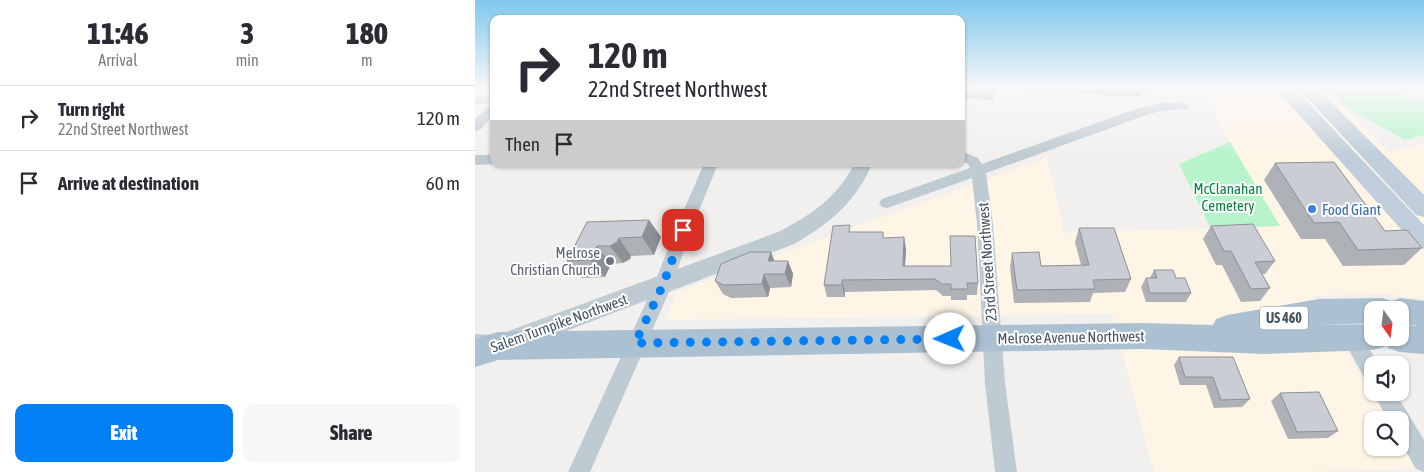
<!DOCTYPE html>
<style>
body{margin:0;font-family:"Asap Condensed",sans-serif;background:#f7f7f7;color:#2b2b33;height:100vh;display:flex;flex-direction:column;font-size:19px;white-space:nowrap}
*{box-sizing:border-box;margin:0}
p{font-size:16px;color:#7c7c81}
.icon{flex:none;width:28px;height:28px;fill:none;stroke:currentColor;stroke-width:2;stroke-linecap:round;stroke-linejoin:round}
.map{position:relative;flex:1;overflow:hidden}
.details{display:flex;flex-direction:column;background:#fff;width:475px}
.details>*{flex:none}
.banner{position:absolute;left:15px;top:15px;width:475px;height:152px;border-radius:10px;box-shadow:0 1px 4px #0004;background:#fff;color:#2b2b33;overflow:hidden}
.needle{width:32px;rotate:166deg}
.fabs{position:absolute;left:889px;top:301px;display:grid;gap:10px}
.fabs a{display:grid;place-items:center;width:45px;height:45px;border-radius:10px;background:#fff;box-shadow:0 1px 4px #0004;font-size:25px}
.pin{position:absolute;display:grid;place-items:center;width:42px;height:42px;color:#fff;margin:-21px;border-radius:10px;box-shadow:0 2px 8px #0006}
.me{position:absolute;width:55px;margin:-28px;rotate:269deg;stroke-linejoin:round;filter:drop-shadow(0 0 4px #0008)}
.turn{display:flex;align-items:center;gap:18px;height:105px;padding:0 15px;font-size:22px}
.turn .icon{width:65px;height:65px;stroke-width:2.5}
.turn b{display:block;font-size:35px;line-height:42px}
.then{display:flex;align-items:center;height:48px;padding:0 15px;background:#0003;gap:10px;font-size:19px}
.eta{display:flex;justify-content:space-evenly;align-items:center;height:85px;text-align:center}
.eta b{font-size:30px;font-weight:800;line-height:35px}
.cta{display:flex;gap:10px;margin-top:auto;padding:10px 15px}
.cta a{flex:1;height:58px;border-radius:10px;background:#0480f6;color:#fff;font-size:20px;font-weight:800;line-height:58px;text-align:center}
.cta a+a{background:#f7f7f7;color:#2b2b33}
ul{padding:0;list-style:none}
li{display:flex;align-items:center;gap:15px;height:65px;padding:0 15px;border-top:1px solid #e1e1e2}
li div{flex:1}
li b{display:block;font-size:19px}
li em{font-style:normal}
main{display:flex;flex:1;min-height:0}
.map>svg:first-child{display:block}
.commercial{fill:#fef5e7}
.green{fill:#b8f4cb}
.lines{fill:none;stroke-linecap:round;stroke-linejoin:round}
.minor{fill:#becbd3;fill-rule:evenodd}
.tertiary{fill:#becbd3;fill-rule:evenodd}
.secondary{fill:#bfceda;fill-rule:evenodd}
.primary{fill:#abc1d1;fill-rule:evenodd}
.wall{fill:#aeb1b6}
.shaded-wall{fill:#8d9094}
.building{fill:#caced4;stroke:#8d9094}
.route{stroke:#0480f6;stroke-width:9;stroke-dasharray:0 16.2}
.shop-dot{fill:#3f7fe0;stroke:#fff;stroke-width:2}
.worship-dot{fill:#6b7280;stroke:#fff;stroke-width:2}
.labels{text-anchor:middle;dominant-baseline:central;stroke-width:4;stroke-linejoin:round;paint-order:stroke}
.shield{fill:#fff;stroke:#7d878f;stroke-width:1}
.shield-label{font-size:14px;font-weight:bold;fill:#45545f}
.park-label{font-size:15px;fill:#0c8340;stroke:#fff}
.shop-label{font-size:15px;fill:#366cbe;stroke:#fff;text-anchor:start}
.worship-label{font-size:15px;fill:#5b616d;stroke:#fff;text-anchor:end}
.street-label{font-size:15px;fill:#45545f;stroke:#fff}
</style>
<main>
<section class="details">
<div class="eta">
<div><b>11:46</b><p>Arrival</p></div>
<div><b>3</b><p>min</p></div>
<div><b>180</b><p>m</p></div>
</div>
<ul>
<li><svg class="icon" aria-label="right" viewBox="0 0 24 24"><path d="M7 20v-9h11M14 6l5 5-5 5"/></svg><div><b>Turn right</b><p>22nd Street Northwest</p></div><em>120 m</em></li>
<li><svg class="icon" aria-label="arrive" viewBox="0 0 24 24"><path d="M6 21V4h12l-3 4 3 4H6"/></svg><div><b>Arrive at destination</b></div><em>60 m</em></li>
</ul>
<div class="cta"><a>Exit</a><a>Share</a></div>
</section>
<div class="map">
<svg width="949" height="472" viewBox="0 0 949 472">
<rect width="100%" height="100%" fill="#f2efef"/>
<path class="commercial" d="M723,89h128l63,63 35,-8v155l-39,-5 -72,2 74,124h-14v28h27v-6l16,27 -121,3h-141l-42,-158 -446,6 10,-28 371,-135 17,76 216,-7z"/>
<g class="green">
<path d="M853,89h70l26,14v32l-19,5 -61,-34z"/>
<path d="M755,142l50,84 -69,3 -32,-65z"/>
</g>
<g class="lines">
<g class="minor">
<path d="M0,96h19v19l-14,15 -5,1v-12l17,-15h-17z"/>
<path d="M708,102l6,4 -1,3 -27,2 -15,4 -160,58 7,51 12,159 12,89h-22l-10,-89 -8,-159 -5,-46 -85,30 -5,-1 -3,-4 3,-4 88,-31 -2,-4 -7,-3v-10l17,7 4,6 154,-55 25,-6z"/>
<path d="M0,155h19v9h3l-22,1z"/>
<path d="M229,164h14l-27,66 -19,55 -82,187h-22l86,-187 21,-55z"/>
<path d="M878,331l7,2 19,32h-6v18l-7,-2 -23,-42 3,-6z"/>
<path d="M898,392h22l29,48v32l-8,-3 -16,-28v-21h-12z"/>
</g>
<path class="tertiary" d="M379,164h18c-16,38 -43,60 -78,80l-296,113 -23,-1v-22l23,1 280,-103c32,-16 60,-35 76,-68z"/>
<g class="secondary">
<path d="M801,89h19l129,136v24l-8,-3z"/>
<path d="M824,89h19l106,106v22l-8,-2z"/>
</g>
<path class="primary" d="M907,298l10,3 8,-3 24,3v53l-25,-2 -11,-4 -2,-6 -2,5 -11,3 -108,4 -123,-5 -644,11 -23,7v-28l23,-7 644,-9 71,2 3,-6 11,-4 92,-16zM898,310h27v14l20,2 -20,-1v13h-27v-14l-57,1 57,-2z"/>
</g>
<g class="wall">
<path d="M486,89h33l-1,11 -32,-2z"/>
<path d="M540,89h132l-1,3h-4l-2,5z"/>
<path d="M800,163l110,68 37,17 -18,17 -61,1 -18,-27h-24l-37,-59z"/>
<path d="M174,220l12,17 -7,18 -23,1 -1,3 -7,4 -12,1 -6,13 -23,1 -15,-17z"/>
<path d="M736,226l64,35 -10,13h-3l8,14 -10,13 -19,1 -19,-37h-6l-13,-26z"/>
<path d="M604,228l52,51 -6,13 -32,1 -3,9 -76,1 -4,-36 2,-14 29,13 40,-1 -6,-23z"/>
<path d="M376,232l33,6 20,-1 2,13 -1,16 73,17 -1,12h-10v5h-16v-4h-8l-7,-6 -91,2v5h-18l-3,-12z"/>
<path d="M299,261h14l5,13 -2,13 -21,1 -2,9 -37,1 -8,-4 -8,-13z"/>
<path d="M679,270l22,8 15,15 -5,9h-40l-5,-15 5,-9h4z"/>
<path d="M704,357l71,42 -8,8 -28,1 -8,-23h-26l-6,-20z"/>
<path d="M805,393l58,38 -10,7 -40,1 -17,-38z"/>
</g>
<g class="shaded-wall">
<path d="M174,220l12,17 -7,18 -12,-18z"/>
<path d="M429,237l2,13 -2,28 -1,-12z"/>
<path d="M144,238l12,18 -1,3 -7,4 -13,-17z"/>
<path d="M122,246l14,18 -6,13 -15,-17z"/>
<path d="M296,252l5,13 -8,-4z"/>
<path d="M313,261l5,13 -2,13 -6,-13z"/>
<path d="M289,274l6,14 -2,9 -6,-13z"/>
<path d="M367,280l3,12v5l-3,-12z"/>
</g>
<g class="building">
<path d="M859,162l51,69 22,-1 15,18 -64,2 -19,-28 -25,1 -39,-60z"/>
<path d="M174,220l-7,17 -23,1 -2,4 -7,4h-13l-7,14 -23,1 20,-39z"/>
<path d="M778,224l22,37 -20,1 15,26 -19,1 -20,-38h-7l-13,-25z"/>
<path d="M375,225l-1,7h34v6l21,-1 -1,29h48l-1,-30h25l3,47h-11l1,6h-17v-5h-9l-7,-5 -93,1v5h-18l9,-59z"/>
<path d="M604,228h35l17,51 -38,1 2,9 -78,1 -5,-37 27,-1 2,14 48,-1z"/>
<path d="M275,252h21l-3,9h20l-3,13h-21l-2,10 -38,1 -9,-4 6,-17z"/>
<path d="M679,270h19l3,8h9l6,15h-41l-4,-15h11z"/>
<path d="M704,357h54l17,42 -29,1 -8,-23h-28z"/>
<path d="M844,392l19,39 -41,1 -17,-39z"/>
</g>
<linearGradient id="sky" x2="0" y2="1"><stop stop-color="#7fc8ee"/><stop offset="0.57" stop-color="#f9f8f8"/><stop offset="1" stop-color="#f9f8f8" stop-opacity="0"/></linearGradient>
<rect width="949" height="155" fill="url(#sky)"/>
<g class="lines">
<path class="route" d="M208,230l-20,55 -28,58 315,-4"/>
</g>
<circle class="shop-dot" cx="837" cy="209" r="5"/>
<circle class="worship-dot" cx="135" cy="261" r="5"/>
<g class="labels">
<rect class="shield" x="785" y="306.5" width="48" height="23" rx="4"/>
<g class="shield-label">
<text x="809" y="318">US 460</text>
</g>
<g class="park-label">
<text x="753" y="188">McClanahan<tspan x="753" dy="17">Cemetery</tspan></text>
</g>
<g class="shop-label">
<text x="847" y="209">Food Giant</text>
</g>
<g class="worship-label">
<text x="125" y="252">Melrose<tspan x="125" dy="17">Christian Church</tspan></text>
</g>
<g class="street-label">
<text transform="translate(512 262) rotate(-94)">23rd Street Northwest</text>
<text transform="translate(84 323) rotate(-20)">Salem Turnpike Northwest</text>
<text transform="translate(596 337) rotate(-1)">Melrose Avenue Northwest</text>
</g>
</g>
</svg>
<div class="fabs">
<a><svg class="needle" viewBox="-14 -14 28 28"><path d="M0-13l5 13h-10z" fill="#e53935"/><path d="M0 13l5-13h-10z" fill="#7c7c81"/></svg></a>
<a><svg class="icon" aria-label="sound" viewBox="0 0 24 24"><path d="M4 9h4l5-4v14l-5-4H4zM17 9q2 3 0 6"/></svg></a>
<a><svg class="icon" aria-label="search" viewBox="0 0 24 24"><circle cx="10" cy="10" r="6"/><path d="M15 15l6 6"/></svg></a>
</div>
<div class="pin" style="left:208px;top:230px;background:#d93025"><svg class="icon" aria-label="arrive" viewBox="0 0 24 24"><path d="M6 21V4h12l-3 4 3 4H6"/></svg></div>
<svg class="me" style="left:475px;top:339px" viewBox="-20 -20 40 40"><circle r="19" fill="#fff"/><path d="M0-13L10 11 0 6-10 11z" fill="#0480f6"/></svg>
<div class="banner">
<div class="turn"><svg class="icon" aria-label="right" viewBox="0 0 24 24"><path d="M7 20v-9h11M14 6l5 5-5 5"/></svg><div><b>120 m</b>22nd Street Northwest</div></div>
<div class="then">Then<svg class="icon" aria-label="arrive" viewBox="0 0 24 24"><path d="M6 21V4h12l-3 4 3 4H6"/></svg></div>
</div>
</div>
</main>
